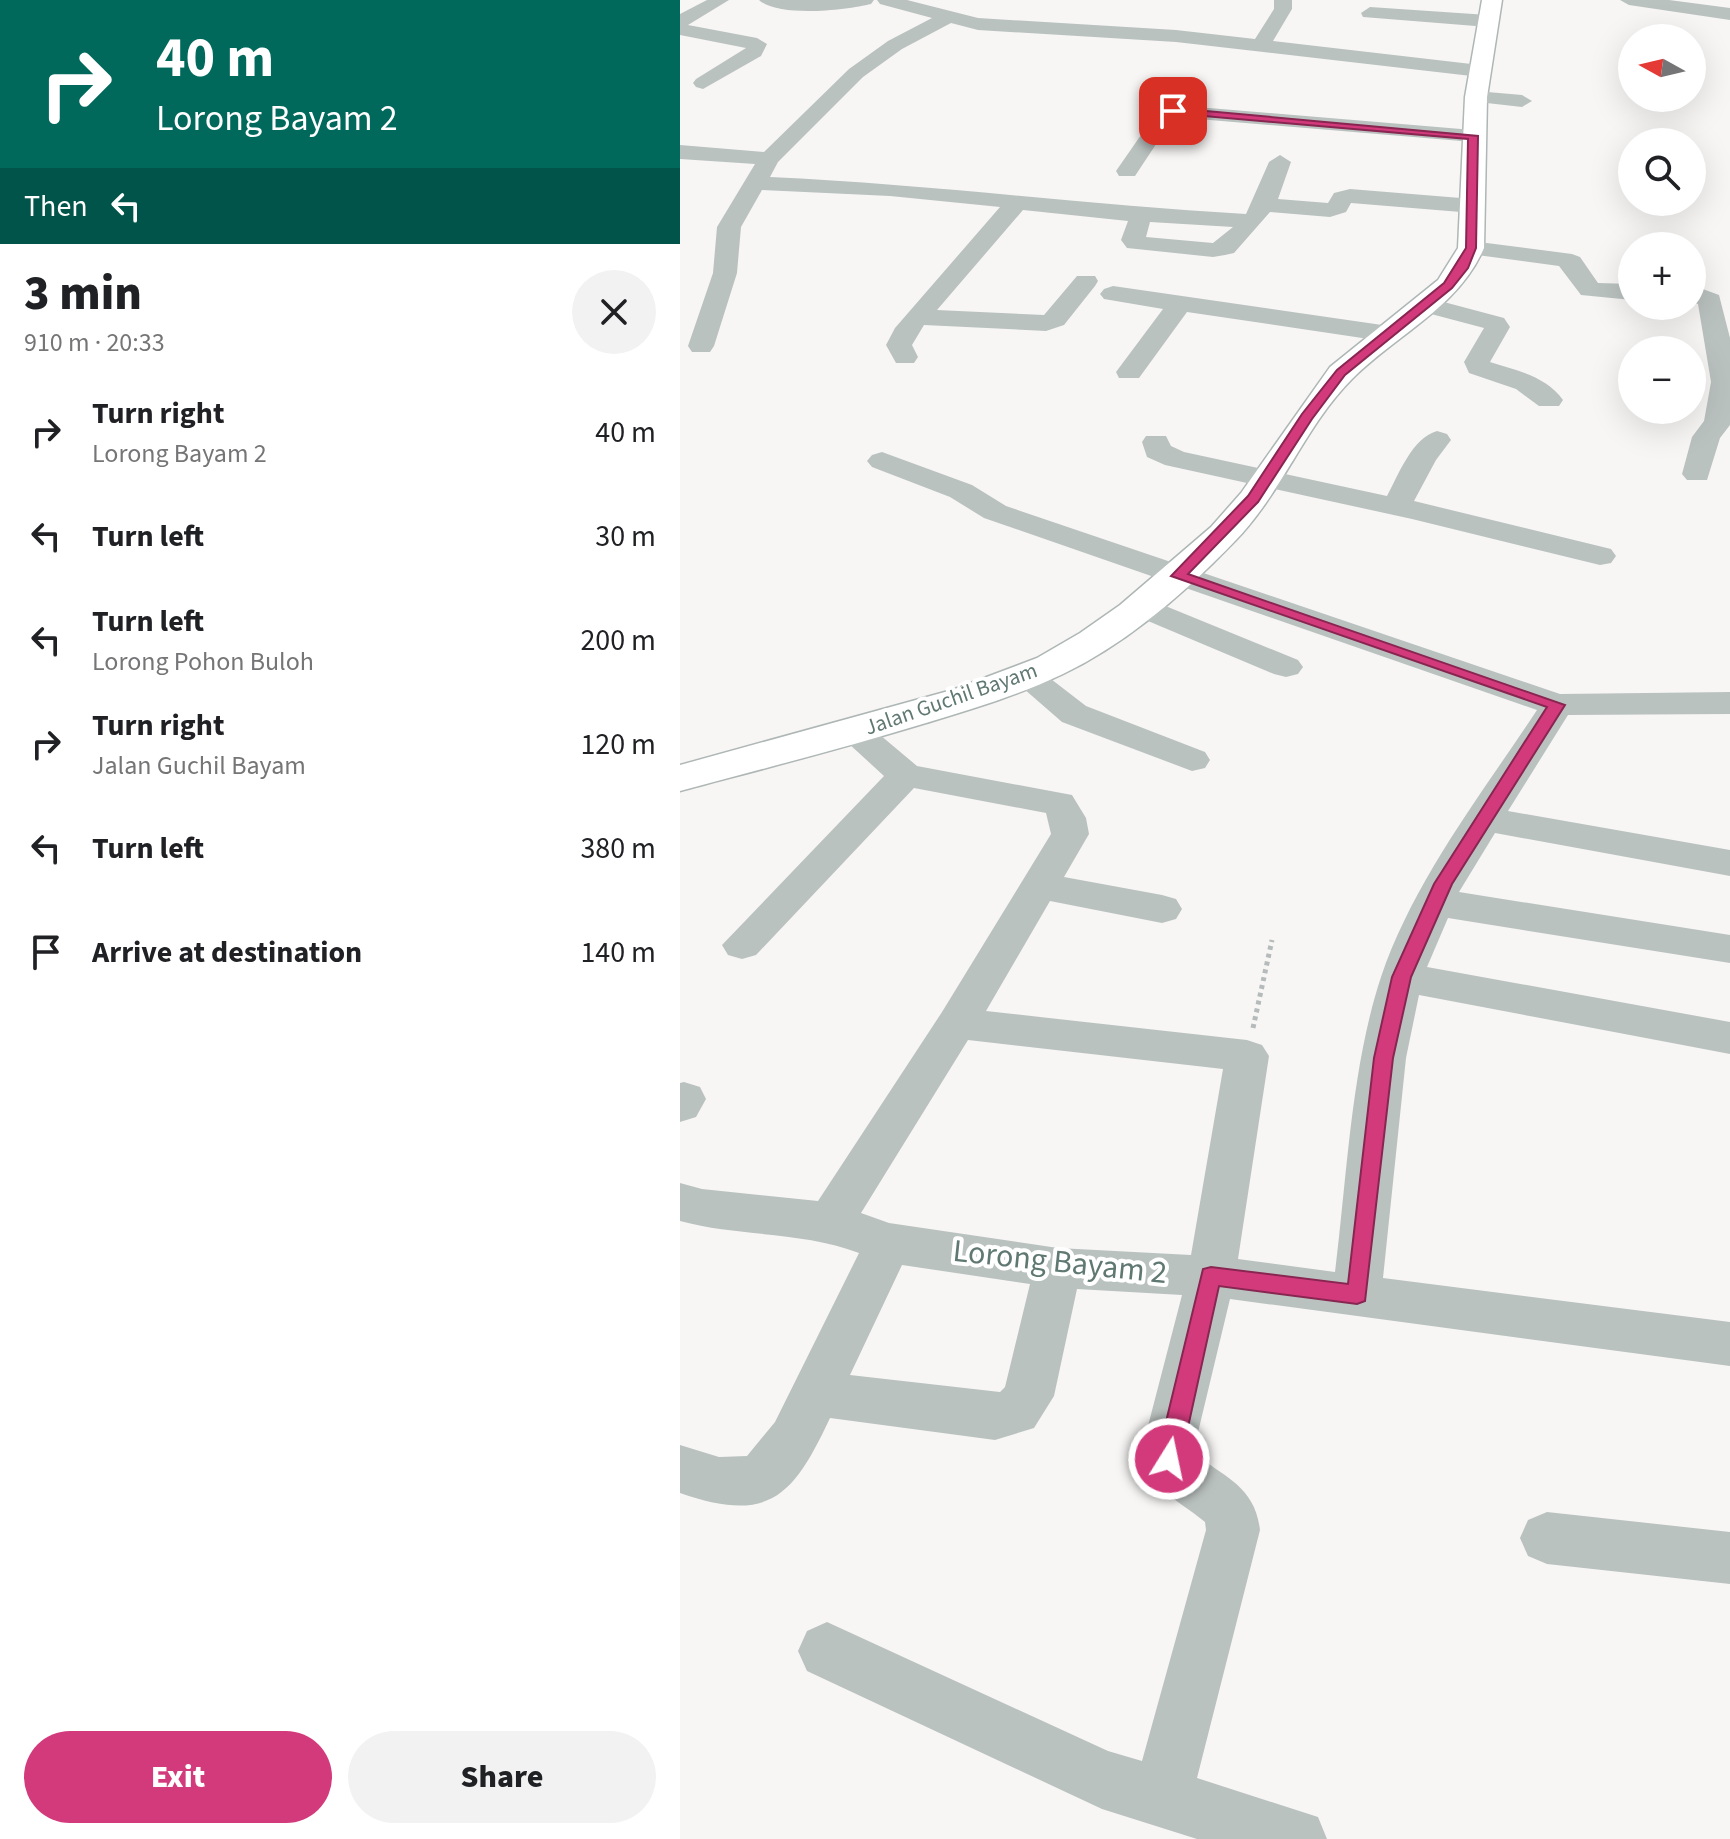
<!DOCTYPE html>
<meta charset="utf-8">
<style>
body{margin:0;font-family:"Source Sans 3",sans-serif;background:#f2f2f2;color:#202124;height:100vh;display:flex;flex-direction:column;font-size:30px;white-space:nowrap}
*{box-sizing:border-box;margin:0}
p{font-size:26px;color:#757577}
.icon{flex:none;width:44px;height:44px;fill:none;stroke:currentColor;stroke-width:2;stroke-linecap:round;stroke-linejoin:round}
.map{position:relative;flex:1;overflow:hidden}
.side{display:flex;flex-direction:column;background:#fff;width:680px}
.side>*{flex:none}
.banner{background:#00695c;color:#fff;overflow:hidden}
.needle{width:52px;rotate:278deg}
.fabs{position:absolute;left:938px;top:24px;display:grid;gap:16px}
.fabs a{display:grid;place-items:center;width:88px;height:88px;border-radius:50%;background:#fff;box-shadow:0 8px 32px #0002;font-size:40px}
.pin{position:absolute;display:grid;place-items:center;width:68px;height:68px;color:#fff;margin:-34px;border-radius:16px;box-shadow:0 4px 12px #0006}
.me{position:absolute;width:88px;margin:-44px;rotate:10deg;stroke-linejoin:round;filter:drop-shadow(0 0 6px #0008)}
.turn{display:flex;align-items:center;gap:28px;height:168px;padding:0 24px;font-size:36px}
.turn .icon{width:104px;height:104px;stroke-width:2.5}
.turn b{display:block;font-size:56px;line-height:68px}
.then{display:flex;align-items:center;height:76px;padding:0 24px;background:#0003;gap:16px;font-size:30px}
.round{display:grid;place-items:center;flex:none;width:84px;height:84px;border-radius:42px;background:#f2f2f2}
.head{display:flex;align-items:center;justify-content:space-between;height:136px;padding:0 24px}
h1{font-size:48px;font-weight:800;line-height:60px}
.cta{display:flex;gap:16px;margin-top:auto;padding:16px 24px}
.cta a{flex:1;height:92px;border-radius:48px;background:#d23a7c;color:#fff;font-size:32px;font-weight:800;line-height:92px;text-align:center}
.cta a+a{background:#f2f2f2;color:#202124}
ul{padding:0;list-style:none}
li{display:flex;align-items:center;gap:24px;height:104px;padding:0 24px}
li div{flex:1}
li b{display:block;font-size:30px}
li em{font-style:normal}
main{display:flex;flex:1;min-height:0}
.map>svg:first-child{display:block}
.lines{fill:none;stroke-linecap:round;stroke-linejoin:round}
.major-casing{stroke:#aeb7b5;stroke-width:3}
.path{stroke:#b5bbba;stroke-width:5;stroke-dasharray:4 4;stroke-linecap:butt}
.minor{fill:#bac2c0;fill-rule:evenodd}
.major{fill:#fff;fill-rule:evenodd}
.route{fill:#d23a7c;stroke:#882651;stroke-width:2}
.labels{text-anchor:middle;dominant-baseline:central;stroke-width:8;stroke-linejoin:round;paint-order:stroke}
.far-street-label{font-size:22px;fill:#607872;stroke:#fff}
.near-street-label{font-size:32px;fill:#607872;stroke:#fff}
</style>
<main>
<section class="side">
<div class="banner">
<div class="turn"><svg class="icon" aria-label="right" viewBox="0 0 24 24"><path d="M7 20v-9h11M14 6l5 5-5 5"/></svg><div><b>40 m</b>Lorong Bayam 2</div></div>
<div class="then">Then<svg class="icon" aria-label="left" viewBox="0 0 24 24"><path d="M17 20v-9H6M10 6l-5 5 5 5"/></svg></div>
</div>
<div class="head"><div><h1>3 min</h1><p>910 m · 20:33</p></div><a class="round"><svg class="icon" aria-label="close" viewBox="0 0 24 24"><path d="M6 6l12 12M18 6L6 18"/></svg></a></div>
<ul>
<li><svg class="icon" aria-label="right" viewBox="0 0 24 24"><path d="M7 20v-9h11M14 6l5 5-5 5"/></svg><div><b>Turn right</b><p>Lorong Bayam 2</p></div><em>40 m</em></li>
<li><svg class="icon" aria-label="left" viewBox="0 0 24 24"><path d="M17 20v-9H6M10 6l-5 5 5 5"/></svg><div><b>Turn left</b></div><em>30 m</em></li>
<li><svg class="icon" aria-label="left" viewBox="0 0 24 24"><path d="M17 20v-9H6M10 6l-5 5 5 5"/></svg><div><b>Turn left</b><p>Lorong Pohon Buloh</p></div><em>200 m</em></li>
<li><svg class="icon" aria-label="right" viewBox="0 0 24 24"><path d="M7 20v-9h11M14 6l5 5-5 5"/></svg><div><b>Turn right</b><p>Jalan Guchil Bayam</p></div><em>120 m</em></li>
<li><svg class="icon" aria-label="left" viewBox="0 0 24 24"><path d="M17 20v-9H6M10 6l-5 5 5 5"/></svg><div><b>Turn left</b></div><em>380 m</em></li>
<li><svg class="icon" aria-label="arrive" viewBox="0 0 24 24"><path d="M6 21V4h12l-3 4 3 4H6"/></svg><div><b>Arrive at destination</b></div><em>140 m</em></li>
</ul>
<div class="cta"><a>Exit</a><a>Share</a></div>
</section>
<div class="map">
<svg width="1050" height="1839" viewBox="0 0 1050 1839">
<rect width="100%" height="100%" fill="#f7f6f5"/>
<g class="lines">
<defs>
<path id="major" d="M802,0h20l-15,97 -3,151c-26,60 -87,86 -132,131 -47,47 -70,114 -117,162 -48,50 -109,103 -172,133 -44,21 -91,35 -137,49 -82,25 -164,46 -246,68v-26l272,-75 85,-32 43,-25 40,-28 91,-78 30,-34 89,-126 108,-87 20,-32 7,-151z"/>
</defs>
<use href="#major" class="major-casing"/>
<path class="path" d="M573,1028l19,-88"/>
<g class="minor">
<path d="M27,0h22l-41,25 69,13 10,6 -6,12 -58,33 -7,-2 -3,-4 3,-4 50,-31 -66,-13v-21z"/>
<path d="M79,0h115l-3,4c-24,6 -93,14 -112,-4z"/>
<path d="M197,0h30l71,18 198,12 79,9 19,-30v-9h18v9l-19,32 207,24 10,6 -10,6 -304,-35 -198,-12 -27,-7 -49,26 -39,28 -85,85 -8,15c159,7 316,28 476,37l23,-52 11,-7 11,7 -13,37 50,4 6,-10 16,-4 123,10 12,7 -12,7 -122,-10 -5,9 -16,5 -60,-5 -36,41 -9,2 -12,2 -86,-9 -6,-8 7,-19 -105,-11 -86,100 107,5 33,-39h18l3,5 -3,5 -31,39 -18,6 -122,-6 -12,20 6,12 -4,6h-18l-10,-18 9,-17 105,-121 -110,-11 -128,-6 -21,37 -4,46 -23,73 -4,6h-18l-4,-6 25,-73 4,-46 38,-63 -75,-5v-14l84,7 85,-83 39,-28 44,-23 -52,-14zM470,222l83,5 -20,16 -67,-6z"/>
<path d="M940,0h49l61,8v12l-101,-15z"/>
<path d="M690,7l118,8 9,6 -9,6 -125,-10 -2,-4z"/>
<path d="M796,91l46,4 10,6 -10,6 -53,-6 -3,-4 3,-4z"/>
<path d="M493,105l300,25 11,6 -11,6 -299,-25 -39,59h-16l-3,-5 43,-62z"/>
<path d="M791,241l101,13 8,3 18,26 34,1v16l-51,-5 -22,-29 -97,-13 -3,-5 3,-5z"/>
<path d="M1012,285l27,10 11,43v87l-10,13 -13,42h-20l-5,-6 10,-37 12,-16 7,-39 -13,-78 -6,-2z"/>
<path d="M433,286l276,40 13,8 -13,8 -202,-30 -48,66h-20l-3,-6 47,-63 -59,-10 -4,-5 4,-5z"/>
<path d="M745,297l79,21 6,9 -20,35c26,8 57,15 73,38l-4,6h-20l-23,-17 -47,-16 -5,-11 20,-34 -68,-18 -4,-5z"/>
<path d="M757,431l10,3 4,6 -15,20 -22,41 197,48 5,7 -5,7 -11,2 -188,-46 -247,-54 -18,-8 -5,-15 4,-6h20l5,10 13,6 203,44c12,-22 25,-58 50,-65z"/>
<path d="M202,452l90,33 34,21 554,188 170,-2v22l-162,1 -60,96 222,39v26l-235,-43 -36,59 271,43v28l-282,-45 -21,49 303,55v32l-311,-59 -13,63 -23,220 347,44v44l-500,-67 -36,150 4,7c30,23 57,32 62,74l-63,248 121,39 9,22h-130l-95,-30 -295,-138 -9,-20 9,-20 20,-9 281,129 34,10 64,-231 -1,-8c-31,-26 -53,-28 -63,-73l40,-154 -105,-6 -23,107 -20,32 -39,12 -165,-22c-37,79 -61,106 -150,75v-48l39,12 28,-1 28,-34 84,-169c-57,-22 -120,-16 -179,-32v-38l22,6 116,12 124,-189 109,-178 -5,-21 -132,-25 -158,167 -14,4 -14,-4 -6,-10 162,-169 -48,-44 5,-8 13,-3 13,3 50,42 155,29 14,23 3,16 -25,43 98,18 14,4 6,10 -6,10 -14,4 -112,-22 -64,110 261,29 15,5 7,11 -31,203 97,13c12,-95 16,-204 46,-295 33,-97 100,-182 156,-267l-553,-192 -34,-21 -78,-30 -5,-6 5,-6zM288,1040l255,29 -32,186 -133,-7 -169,-25 -28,-10zM222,1265l128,19 -25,103 -5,5 -150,-17z"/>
<path d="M461,596l157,64 5,7 -5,7 -12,3 -12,-3 -145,-61 -4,-7 4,-7z"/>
<path d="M346,666l12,3 48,37 119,46 5,8 -5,8 -13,3 -130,-49 -53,-46 5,-7z"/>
<path d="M4,1082l16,5 6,12 -10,18 -16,5v-39z"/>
<path d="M867,1512l183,20v52l-183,-20 -19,-8 -8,-18 8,-18z"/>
</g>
<use href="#major" class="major"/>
</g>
<path class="route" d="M493,108l305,28 -2,112 -8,20 -16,20 -107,87 -33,44 -54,83 -70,72 377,131 -113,179 -41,93 -18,81 -28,243 -8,3 -138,-18 -38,173 -4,8 -8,3 -9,-3 -3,-8 46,-190 8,-2 137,17 26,-226 18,-81 42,-93 113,-177 -376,-131 77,-80 54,-82 35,-44 107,-87 22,-35 2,-109 -299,-26z"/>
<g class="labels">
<g class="far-street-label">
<text transform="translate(271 699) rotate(-19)">Jalan Guchil Bayam</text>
</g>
<g class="near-street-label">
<text transform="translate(380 1262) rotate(6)">Lorong Bayam 2</text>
</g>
</g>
</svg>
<div class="fabs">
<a><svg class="needle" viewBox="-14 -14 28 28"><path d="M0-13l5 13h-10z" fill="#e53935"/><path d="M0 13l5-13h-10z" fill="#757577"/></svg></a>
<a><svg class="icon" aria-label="search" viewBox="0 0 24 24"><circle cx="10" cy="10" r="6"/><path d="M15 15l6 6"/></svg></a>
<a>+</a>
<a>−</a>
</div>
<div class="pin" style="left:493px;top:111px;background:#d93025"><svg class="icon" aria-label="arrive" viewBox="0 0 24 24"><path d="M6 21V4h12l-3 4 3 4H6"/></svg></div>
<svg class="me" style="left:489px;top:1459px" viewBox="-20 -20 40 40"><circle r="17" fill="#d23a7c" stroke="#fff" stroke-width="3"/><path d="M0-11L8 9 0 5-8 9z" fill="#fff"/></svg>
</div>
</main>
